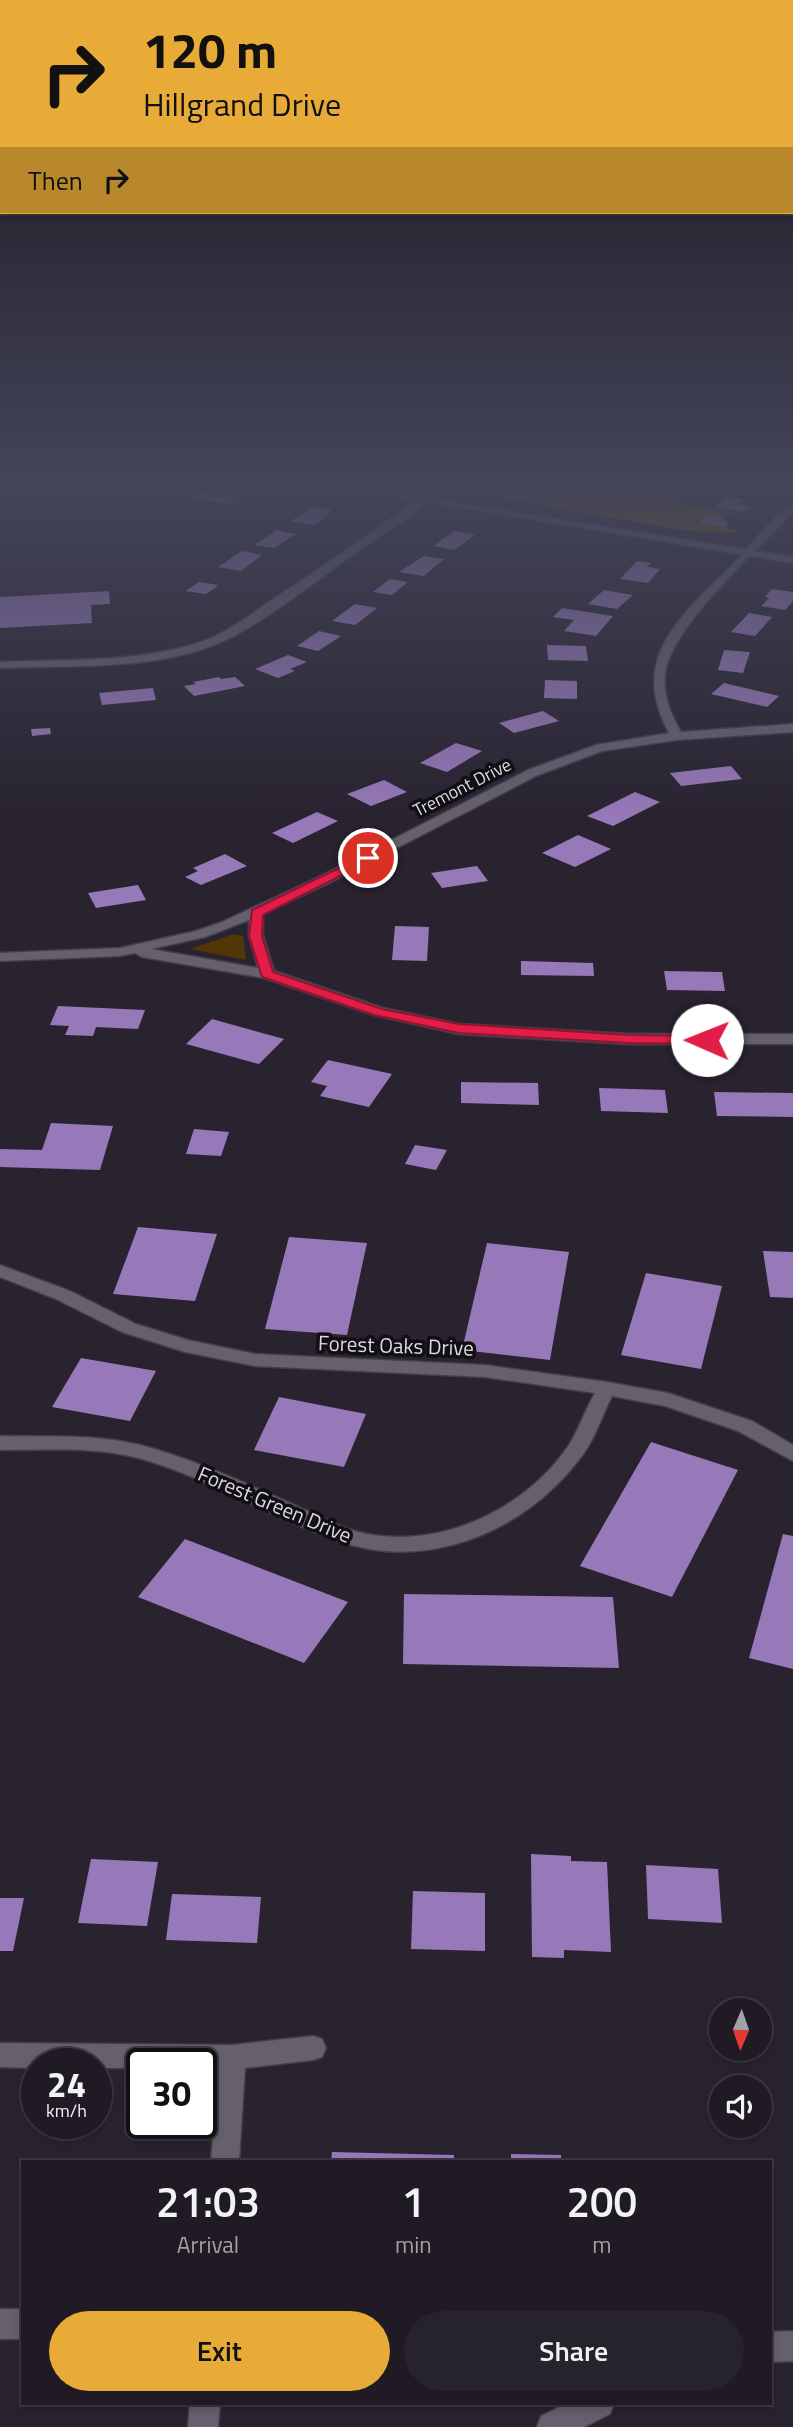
<!DOCTYPE html>
<style>
body{margin:0;font-family:"Titillium Web",sans-serif;background:#27232c;color:#f1f3f6;height:100vh;display:flex;flex-direction:column;font-size:26px;white-space:nowrap}
*{box-sizing:border-box;margin:0}
p{font-size:23px;color:#a1a1a6}
.icon{flex:none;width:38px;height:38px;fill:none;stroke:currentColor;stroke-width:2;stroke-linecap:round;stroke-linejoin:round}
.map{position:relative;flex:1;overflow:hidden}
.sheet{position:absolute;left:21px;top:2160px;width:751px;height:245px;display:flex;flex-direction:column;background:#1f1a24;border-radius:0px;box-shadow:0 4px 10px #0003,0 0 0 2px #3c3841}
.sheet>*{flex:none}
.top-card{position:absolute;left:0px;top:0px;width:794px;height:214px;box-shadow:0 4px 10px #0003,0 0 0 2px #3c3841;background:#e8ab37;color:#111;overflow:hidden}
.needle{width:46px;rotate:182deg}
.controls{position:absolute;left:709px;top:1998px;display:grid;gap:14px}
.controls a{display:grid;place-items:center;width:63px;height:63px;border-radius:50%;background:#1f1a24;box-shadow:0 4px 10px #0003,0 0 0 2px #3c3841;font-size:35px}
.speed{position:absolute;left:21px;top:2048px;display:flex;gap:14px;font-size:35px;font-weight:700;text-align:center}
.speed>*{display:grid;place-content:center;width:91px;height:91px;border-radius:50%;background:#1f1a24;box-shadow:0 4px 10px #0003,0 0 0 2px #3c3841;line-height:1}
.speed small{font-size:18px;font-weight:400}
.speed .limit{border:4px solid #111;border-radius:10px;background:#fff;color:#111}
.pin{position:absolute;display:grid;place-items:center;width:60px;height:60px;color:#fff;margin:-30px;border:4px solid #fff;border-radius:50%;box-shadow:0 2px 7px #0007}
.me{position:absolute;width:77px;margin:-38px;rotate:271deg;stroke-linejoin:round;filter:drop-shadow(0 0 5px #0008)}
.turn{display:flex;align-items:center;gap:24px;height:147px;padding:0 28px;font-size:32px}
.turn .icon{width:91px;height:91px;stroke-width:2.5}
.turn b{display:block;font-size:49px;line-height:60px}
.then{display:flex;align-items:center;height:66px;padding:0 28px;background:#0003;gap:14px;font-size:26px}
.eta{display:flex;justify-content:space-evenly;align-items:center;height:119px;text-align:center}
.eta b{font-size:42px;font-weight:600;line-height:49px}
.cta{display:flex;gap:14px;margin-top:auto;padding:14px 28px}
.cta a{flex:1;height:80px;border-radius:42px;background:#e8ab37;color:#111;font-size:28px;font-weight:600;line-height:80px;text-align:center}
.cta a+a{background:#27232c;color:#f1f3f6}
.map>svg:first-child{display:block}
.green{fill:#503705}
.forest{fill:#7e5801}
.building{fill:#9778b9}
.lines{fill:none;stroke-linecap:round;stroke-linejoin:round}
.minor-casing{stroke:#423e48;stroke-width:3}
.tertiary-casing{stroke:#423e48;stroke-width:3}
.minor{fill:#66606e;fill-rule:evenodd}
.tertiary{fill:#66606e;fill-rule:evenodd}
.route{fill:#e11d48;stroke:#92132f;stroke-width:2}
.labels{text-anchor:middle;dominant-baseline:central;stroke-width:7;stroke-linejoin:round;paint-order:stroke}
.far-street-label{font-size:18px;fill:#dbd8e0;stroke:#110e14}
.street-label{font-size:21px;fill:#dbd8e0;stroke:#110e14}
</style>
<div class="map">
<svg width="793" height="2427" viewBox="0 0 793 2427">
<rect width="100%" height="100%" fill="#292330"/>
<path class="green" d="M234,934l9,2 3,24 -56,-11z"/>
<path class="forest" d="M585,481h147l-3,3 17,8 -28,4 -42,-2 -4,4 5,6 51,6 6,5 -14,1 -8,8 27,7 -8,2 -50,-3 -157,-28 28,-2 16,-6 -1,-5z"/>
<g class="building">
<path d="M737,481h4l22,1 -3,10 -26,-2z"/>
<path d="M144,482l8,1 31,5 -12,7 -18,-3 -6,3 -9,-1 6,-4 -11,-2z"/>
<path d="M515,485l45,7 -8,6 -21,-3 -9,7 -22,-3z"/>
<path d="M204,492l34,6 -11,6 -34,-6z"/>
<path d="M725,497l19,2 -4,5 11,2 -5,6 -32,-4z"/>
<path d="M312,507l20,3 -12,12 -8,3 -21,-4z"/>
<path d="M706,515l20,2 -3,4 6,1 -4,5 -26,-4z"/>
<path d="M277,530l19,4 -22,14 -20,-3z"/>
<path d="M454,531l21,4 -21,15 -21,-4z"/>
<path d="M242,551l20,4 -21,16 -23,-4z"/>
<path d="M424,556l20,3 -20,17 -25,-4z"/>
<path d="M637,561l14,2 -4,4 13,2 -12,14 -28,-4z"/>
<path d="M390,579l18,3 -16,13 -19,-3z"/>
<path d="M199,582l20,3 -13,9 -21,-3z"/>
<path d="M772,589l21,3v9l-8,9 -24,-4 8,-8 -4,-1z"/>
<path d="M604,590l29,5 -16,14 -29,-5z"/>
<path d="M109,591l1,13 -19,1 1,18 -92,5v-31z"/>
<path d="M355,604l22,4 -22,17 -23,-4z"/>
<path d="M562,608l51,8 -17,20 -32,-5 10,-11 -21,-3z"/>
<path d="M749,613l23,4 -17,19 -24,-4z"/>
<path d="M319,631l22,5 -23,15 -21,-5z"/>
<path d="M547,645l39,1 2,15 -40,-1z"/>
<path d="M724,650l26,2 -7,21 -25,-3z"/>
<path d="M288,655l19,7 -17,7 5,2 -17,7 -23,-9z"/>
<path d="M219,677l2,2 14,-2 10,9 -51,10 -10,-10 12,-2 -3,-2z"/>
<path d="M545,680l32,1v18l-33,-1z"/>
<path d="M724,683l55,13 -12,11 -56,-13z"/>
<path d="M153,688l3,12 -54,5 -3,-12z"/>
<path d="M543,711l16,10 -45,12 -15,-10z"/>
<path d="M50,728l1,6 -19,2 -1,-7z"/>
<path d="M456,743l26,8 -35,21 -27,-9z"/>
<path d="M731,766l11,13 -61,7 -11,-13z"/>
<path d="M384,780l23,12 -36,14 -24,-12z"/>
<path d="M635,792l25,10 -47,24 -26,-10z"/>
<path d="M317,812l21,9 -45,22 -21,-10z"/>
<path d="M578,835l33,14 -36,18 -33,-14z"/>
<path d="M225,854l22,12 -46,19 -16,-8 13,-6 -5,-3z"/>
<path d="M477,866l11,15 -46,7 -11,-15z"/>
<path d="M138,885l8,15 -50,8 -8,-15z"/>
<path d="M395,926l34,1 -2,34 -35,-1z"/>
<path d="M521,961l72,2 1,13 -73,-1z"/>
<path d="M664,971l58,1 3,19 -58,-1z"/>
<path d="M58,1006l87,4 -7,19 -42,-2 -3,9 -28,-1 4,-9 -19,-1z"/>
<path d="M212,1019l72,20 -25,25 -73,-20z"/>
<path d="M328,1060l64,14 -23,33 -49,-11 7,-10 -16,-4z"/>
<path d="M461,1082l77,1 1,22 -78,-2z"/>
<path d="M599,1088l66,2 3,23 -67,-2z"/>
<path d="M714,1092l79,1v24l-76,-1z"/>
<path d="M51,1123l62,3 -13,44 -100,-3v-18l42,1z"/>
<path d="M194,1129l35,3 -8,24 -35,-2z"/>
<path d="M415,1145l32,5 -11,20 -31,-6z"/>
<path d="M138,1227l79,7 -22,67 -82,-7z"/>
<path d="M289,1237l78,6 -20,92 -82,-6z"/>
<path d="M487,1243l82,9 -19,108 -88,-10z"/>
<path d="M763,1251l30,1v46l-23,-1z"/>
<path d="M646,1273l76,13 -21,83 -80,-14z"/>
<path d="M81,1358l75,13 -26,50 -78,-14z"/>
<path d="M279,1397l87,17 -22,53 -90,-17z"/>
<path d="M651,1442l87,28 -66,127 -92,-31z"/>
<path d="M783,1534l10,2v133l-44,-11z"/>
<path d="M185,1539l163,63 -44,61 -166,-66z"/>
<path d="M404,1594l209,3 6,71 -216,-4z"/>
<path d="M531,1854l40,2v5l36,1 4,90 -47,-2v8l-32,-1z"/>
<path d="M91,1859l67,3 -11,64 -69,-3z"/>
<path d="M646,1865l72,4 4,54 -74,-4z"/>
<path d="M413,1891l72,2v58l-74,-2z"/>
<path d="M172,1894l89,3 -4,46 -91,-3z"/>
<path d="M0,1898h24l-11,53h-13z"/>
<path d="M332,2152l122,3v6h-123z"/>
<path d="M511,2154l50,1v6h-50z"/>
</g>
<g class="lines">
<defs>
<g id="minor">
<path d="M444,481h11c-25,24 -70,51 -100,72 -39,28 -95,73 -138,91 -68,27 -146,21 -217,24v-6c66,-3 137,1 201,-20 28,-10 52,-29 77,-46 57,-37 111,-77 166,-115z"/>
<path d="M793,504v9c-34,35 -125,116 -128,163 -2,20 6,39 16,56l112,-8v8l-116,8 -75,11 -66,25 -207,107 -66,31v22l11,35 109,37 76,16 170,10h164v10h-164l-170,-10 -85,-19 -110,-37 -122,-21 -7,-4 -15,3 -120,5v-8l120,-5 76,-17 26,-9 97,-45 209,-107 68,-25 73,-12c-44,-80 19,-122 71,-176 13,-14 36,-45 53,-53zM249,920v16l9,32 -107,-19 54,-12z"/>
<path d="M0,1265l70,26 66,33 52,16 67,14 230,11 122,17 61,11 84,28 41,24v16l-55,-30 -73,-25 -53,-10c-11,22 -18,46 -34,65 -56,72 -152,111 -240,80 -67,-23 -127,-62 -196,-82 -46,-13 -94,-9 -142,-9v-14c54,1 106,-3 158,14 49,15 96,37 143,58 18,8 35,18 54,23 78,22 169,-19 214,-86 10,-16 16,-35 26,-52l-110,-16 -230,-11 -70,-14 -63,-20 -66,-33 -56,-22z"/>
<path d="M313,2036l9,3 4,9 -4,9 -9,3 -68,8 -6,93h-28l7,-92h-17v-6h-59v5h-46v-5h-59v5l-37,-1v-24l232,2z"/>
<rect x="0" y="2309" width="23" height="30"/>
<path d="M793,2331v30l-23,1v-30z"/>
<path d="M190,2403h30l-2,24h-30z"/>
<path d="M568,2403h46l-4,11 -26,13h-47l4,-11z"/>
</g>
<path id="tertiary" d="M300,481h20l473,76v6z"/>
</defs>
<use href="#minor" class="minor-casing"/>
<use href="#tertiary" class="tertiary-casing"/>
<use href="#minor" class="minor"/>
<use href="#tertiary" class="tertiary"/>
</g>
<linearGradient id="sky" x2="0" y2="1"><stop stop-color="#17131a"/><stop offset="0.59" stop-color="#434559"/><stop offset="1" stop-color="#434559" stop-opacity="0"/></linearGradient>
<rect width="793" height="820" fill="url(#sky)"/>
<path class="route" d="M368,854l4,1v5l-109,55 -1,21 11,36 109,37 77,15 170,11 78,1 7,4 -7,4 -78,-1 -170,-10 -85,-18 -112,-38 -13,-41 3,-26z"/>
<g class="labels">
<g class="far-street-label">
<text transform="translate(462 787) rotate(-27)">Tremont Drive</text>
</g>
<g class="street-label">
<text transform="translate(396 1345) rotate(2)">Forest Oaks Drive</text>
<text transform="translate(275 1504) rotate(23)">Forest Green Drive</text>
</g>
</g>
</svg>
<div class="controls">
<a><svg class="needle" viewBox="-14 -14 28 28"><path d="M0-13l5 13h-10z" fill="#e53935"/><path d="M0 13l5-13h-10z" fill="#a1a1a6"/></svg></a>
<a><svg class="icon" aria-label="sound" viewBox="0 0 24 24"><path d="M4 9h4l5-4v14l-5-4H4zM17 9q2 3 0 6"/></svg></a>
</div>
<div class="speed"><div>24<small>km/h</small></div><div class="limit">30</div></div>
<div class="pin" style="left:368px;top:858px;background:#d93025"><svg class="icon" aria-label="arrive" viewBox="0 0 24 24"><path d="M6 21V4h12l-3 4 3 4H6"/></svg></div>
<svg class="me" style="left:707px;top:1040px" viewBox="-20 -20 40 40"><circle r="19" fill="#fff"/><path d="M0-13L10 11 0 6-10 11z" fill="#e11d48"/></svg>
<div class="top-card">
<div class="turn"><svg class="icon" aria-label="right" viewBox="0 0 24 24"><path d="M7 20v-9h11M14 6l5 5-5 5"/></svg><div><b>120 m</b>Hillgrand Drive</div></div>
<div class="then">Then<svg class="icon" aria-label="right" viewBox="0 0 24 24"><path d="M7 20v-9h11M14 6l5 5-5 5"/></svg></div>
</div>
<section class="sheet">
<div class="eta">
<div><b>21:03</b><p>Arrival</p></div>
<div><b>1</b><p>min</p></div>
<div><b>200</b><p>m</p></div>
</div>
<div class="cta"><a>Exit</a><a>Share</a></div>
</section>
</div>
